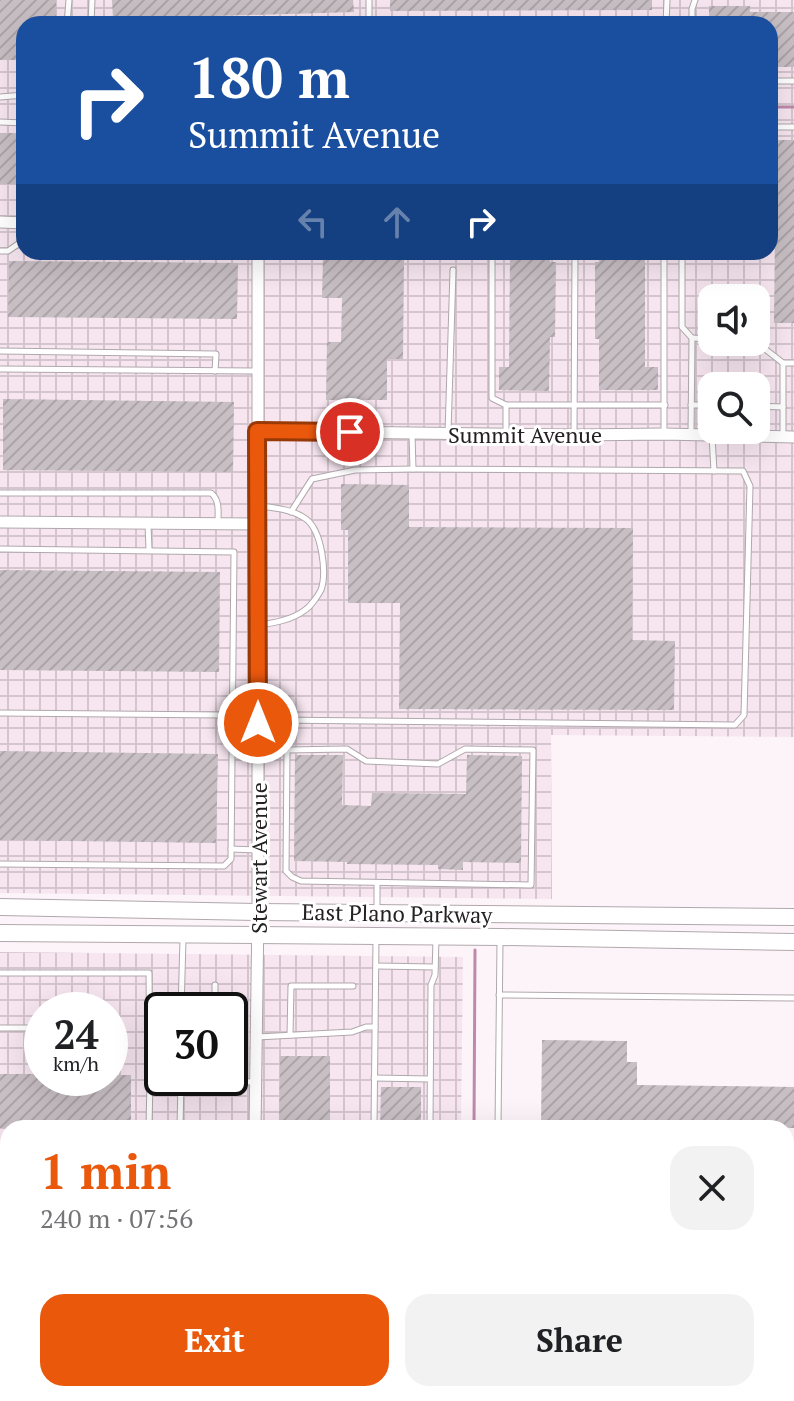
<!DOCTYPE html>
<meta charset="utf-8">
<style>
body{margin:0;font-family:"PT Serif",serif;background:#f2f2f2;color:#202124;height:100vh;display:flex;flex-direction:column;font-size:30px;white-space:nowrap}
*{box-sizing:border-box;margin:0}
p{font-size:26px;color:#757577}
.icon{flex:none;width:44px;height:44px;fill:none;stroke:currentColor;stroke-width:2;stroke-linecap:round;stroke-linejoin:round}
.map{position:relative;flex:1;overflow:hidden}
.side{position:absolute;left:0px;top:1120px;width:794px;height:282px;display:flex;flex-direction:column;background:#fff;border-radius:24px 24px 0 0;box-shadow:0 8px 32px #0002}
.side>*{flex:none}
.banner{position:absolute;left:16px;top:16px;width:762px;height:244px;border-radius:24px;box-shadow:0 8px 32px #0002;background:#1a4fa0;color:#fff;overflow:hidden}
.controls{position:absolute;left:698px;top:284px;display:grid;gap:16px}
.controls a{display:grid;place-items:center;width:72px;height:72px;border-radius:16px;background:#fff;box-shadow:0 8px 32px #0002;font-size:40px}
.speed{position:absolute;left:24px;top:992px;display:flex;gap:16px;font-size:40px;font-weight:700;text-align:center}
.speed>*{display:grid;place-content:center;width:104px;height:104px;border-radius:50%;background:#fff;box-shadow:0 8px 32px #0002;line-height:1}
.speed small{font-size:20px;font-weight:400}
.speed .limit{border:4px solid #111;border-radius:12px;background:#fff;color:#111}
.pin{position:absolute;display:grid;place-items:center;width:68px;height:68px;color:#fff;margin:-34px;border:4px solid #fff;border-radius:50%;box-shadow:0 2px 8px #0007}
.me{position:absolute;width:88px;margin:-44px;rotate:0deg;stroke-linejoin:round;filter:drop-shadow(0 0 6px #0008)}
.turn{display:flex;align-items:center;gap:28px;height:168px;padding:0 40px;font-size:36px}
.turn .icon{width:104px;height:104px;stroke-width:2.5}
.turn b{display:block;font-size:56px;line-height:68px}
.lanes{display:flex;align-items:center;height:76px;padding:0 40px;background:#0003;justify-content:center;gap:40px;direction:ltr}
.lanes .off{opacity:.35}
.round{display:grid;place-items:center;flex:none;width:84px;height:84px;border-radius:24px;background:#f2f2f2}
.overview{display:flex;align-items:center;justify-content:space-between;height:136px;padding:0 40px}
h1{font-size:48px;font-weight:700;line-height:60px;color:#ea580c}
.primary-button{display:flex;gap:16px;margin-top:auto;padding:16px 40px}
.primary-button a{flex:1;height:92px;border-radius:24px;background:#ea580c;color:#fff;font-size:32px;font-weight:700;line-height:92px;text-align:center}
.primary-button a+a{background:#f2f2f2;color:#202124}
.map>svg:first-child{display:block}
.industrial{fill:url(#industrial-grid);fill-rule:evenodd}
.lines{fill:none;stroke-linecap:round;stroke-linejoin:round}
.stream{stroke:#bd8aa9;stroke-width:3}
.building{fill:url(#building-hatch)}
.service-casing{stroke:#b0a8ac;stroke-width:7}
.minor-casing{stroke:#b0a8ac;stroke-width:13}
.primary-casing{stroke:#b0a8ac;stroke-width:18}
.service{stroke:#fff;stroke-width:5}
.minor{stroke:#fff;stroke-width:11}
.primary{stroke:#fff;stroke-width:16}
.rail-casing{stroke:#5d585b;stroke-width:6}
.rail{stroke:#fff;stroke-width:3;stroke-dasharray:9;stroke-linecap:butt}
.route-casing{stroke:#983908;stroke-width:20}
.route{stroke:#ea580c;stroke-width:14}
.labels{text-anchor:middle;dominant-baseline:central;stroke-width:6;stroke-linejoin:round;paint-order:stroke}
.street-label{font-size:22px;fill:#242123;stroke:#fff}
</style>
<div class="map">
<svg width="794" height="1401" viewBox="0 0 794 1401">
<defs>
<pattern id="industrial-grid" width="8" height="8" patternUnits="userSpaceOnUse" patternTransform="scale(2)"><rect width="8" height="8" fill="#f7e6f0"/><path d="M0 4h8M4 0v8" fill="none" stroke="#d4c5ce"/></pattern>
<pattern id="building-hatch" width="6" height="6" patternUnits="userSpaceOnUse" patternTransform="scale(2)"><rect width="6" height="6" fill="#c8bfc4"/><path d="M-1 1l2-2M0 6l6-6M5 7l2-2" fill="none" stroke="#aca4a8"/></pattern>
</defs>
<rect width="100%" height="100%" fill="#fdf4f9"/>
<g class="industrial">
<path d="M0,0h794v737l-243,-2 1,164 -552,-6zM24,24h746v228h-746zM712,298h44v44h-44zM712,386h44v44h-44z"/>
<path d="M0,952l463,5 -2,171h-453v266h450v7h-458zM42,1010h68v68h-68zM162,1010h68v68h-68z"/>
</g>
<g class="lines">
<g class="stream">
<path d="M770,107h24"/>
<path d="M474,1128l1,-178"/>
<path d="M472,1401v-7"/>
</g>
</g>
<g class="building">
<path d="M0,0h56v24h-32v28h-4v8h-20z"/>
<path d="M112,0h241l1,12 -241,7z"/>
<path d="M390,0h262v10l-262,1z"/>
<path d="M709,6h41v6h44v55h-24v-43h-61z"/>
<rect x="0" y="133" width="24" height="51"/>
<path d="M776,140h18v183h-20z"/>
<path d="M510,252h40v10h6l-1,75h-5l-1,54 -50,-1v-23h10z"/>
<path d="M600,252h45v115h13v23h-59v-51h-4v-77h5z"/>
<path d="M323,258h81l-1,101h-16v41h-61l1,-58h14l1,-44h-20z"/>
<path d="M9,261l229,2 -1,56 -229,-2z"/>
<path d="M3,399l231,3 -1,70 -230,-2z"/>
<path d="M341,484l68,1v42l224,1 -1,112 43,1 -1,69 -275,-1 1,-106h-52v-73h-7z"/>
<path d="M0,570l220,2 -1,100 -219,-2z"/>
<path d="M0,751l218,3 -2,89 -216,-3z"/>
<path d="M295,755h48l-1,50 29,1 1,-13 94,1 1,-39 55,1 -1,107 -58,-1v8l-25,-1v-4l-91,-1v-2l-53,-1z"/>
<path d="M542,1040l85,1v21h10v23l157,2v41h-253z"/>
<path d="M280,1056h50v72h-51z"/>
<path d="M0,1074h42v4h68v-3h21v53h-131z"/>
<path d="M381,1087h40v41h-41z"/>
</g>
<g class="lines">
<defs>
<g id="service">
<path d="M369,0v24"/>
<path d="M67,24l2,-24"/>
<path d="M91,24l1,-24"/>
<path d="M666,24l1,-24"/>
<path d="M692,24v-15l3,-9"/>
<path d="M770,81h24"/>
<path d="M0,97l24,-2"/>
<path d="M0,122l24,1"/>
<path d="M770,127h24"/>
<path d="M0,251h8l16,-11"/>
<path d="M492,252v146l14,7v28"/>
<path d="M664,252v182"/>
<path d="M682,252v75l10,11 -1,96"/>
<path d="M692,338l20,1"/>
<path d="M756,342l27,21h11"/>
<path d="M0,351l216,3 -1,17"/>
<path d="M783,363v74"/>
<path d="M0,369l257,2"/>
<path d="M506,405h159"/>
<path d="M691,405h21"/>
<path d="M756,406l27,1"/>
<path d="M448,433l5,-163"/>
<path d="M574,434l1,-182"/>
<path d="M712,436l2,35"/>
<path d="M0,493h211c9,7 7,19 7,29"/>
<path d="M291,512l21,-33 43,-9 58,-1"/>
<path d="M148,524l1,26"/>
<path d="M0,549l234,3 -3,307 -7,7 -224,-2"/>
<path d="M258,625c16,-2 34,-5 47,-15 5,-3 13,-14 16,-20 6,-17 1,-59 -15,-71 -14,-10 -31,-11 -48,-13"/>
<path d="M0,713l223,2 18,11 33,-6 461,5 9,-10 6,-229 -7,-15 -330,-2 -1,-35"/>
<path d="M260,747h18l9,3"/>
<path d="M347,749l19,12 72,3 27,-15 68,1 -2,135 -230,-4 -9,-4 -6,-6 1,-121z"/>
<path d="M231,849l27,1"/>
<path d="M377,910v-27"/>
<path d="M376,966l59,1"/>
<path d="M0,973h149l1,106"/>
<path d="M499,995l295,3"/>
<path d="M181,1010l2,-71"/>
<path d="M215,1010v-25"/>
<path d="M0,1028h42"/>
<path d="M110,1028h1"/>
<path d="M290,1035l1,-49h62"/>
<path d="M257,1037l95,-5 14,-5h9"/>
<path d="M374,1078l56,1"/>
<path d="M149,1128l1,-49 31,1v-1"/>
<path d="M180,1128l1,-48 74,2"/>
<path d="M374,1128l2,-190"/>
<path d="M430,1128l1,-143 4,-10 1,-37"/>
<path d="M498,1128l2,-187"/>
<path d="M786,1371h8"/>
<path d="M0,1391h8"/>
<path d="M326,1394v3l101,3v-6"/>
</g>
<g id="minor">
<path d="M0,222l24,1"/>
<path d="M257,431l317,4 90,-1 130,3"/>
<path d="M0,522l257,2"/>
<path d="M255,1128l3,-216v-660"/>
<path d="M252,1401v-7"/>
</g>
<g id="primary">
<path d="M0,907l258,5 536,5"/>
<path d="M0,933l501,4 293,5"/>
</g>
</defs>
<use href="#service" class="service-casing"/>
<use href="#minor" class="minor-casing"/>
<use href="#primary" class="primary-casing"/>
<use href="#service" class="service"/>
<use href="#minor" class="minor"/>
<use href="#primary" class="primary"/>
<defs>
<path id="rail" d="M786,1386h8"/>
</defs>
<use href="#rail" class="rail-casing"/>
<use href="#rail" class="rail"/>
</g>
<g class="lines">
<defs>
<path id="route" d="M258,723l-1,-292 93,1"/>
</defs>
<use href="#route" class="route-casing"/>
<use href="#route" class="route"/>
</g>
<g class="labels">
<g class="street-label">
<text x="525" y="434">Summit Avenue</text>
<text transform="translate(258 858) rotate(-90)">Stewart Avenue</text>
<text transform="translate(397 913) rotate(1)">East Plano Parkway</text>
</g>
</g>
</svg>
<div class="controls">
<a><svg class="icon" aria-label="sound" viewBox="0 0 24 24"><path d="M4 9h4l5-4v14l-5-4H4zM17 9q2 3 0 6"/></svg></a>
<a><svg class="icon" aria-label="search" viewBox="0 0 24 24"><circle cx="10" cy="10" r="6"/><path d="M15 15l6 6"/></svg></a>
</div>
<div class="speed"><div>24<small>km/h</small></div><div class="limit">30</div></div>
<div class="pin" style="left:350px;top:432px;background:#d93025"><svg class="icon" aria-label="arrive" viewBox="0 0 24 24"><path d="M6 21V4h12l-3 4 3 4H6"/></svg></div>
<svg class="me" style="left:258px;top:723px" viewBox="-20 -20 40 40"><circle r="17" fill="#ea580c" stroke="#fff" stroke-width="3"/><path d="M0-11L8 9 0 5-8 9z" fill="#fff"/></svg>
<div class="banner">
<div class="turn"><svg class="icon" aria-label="right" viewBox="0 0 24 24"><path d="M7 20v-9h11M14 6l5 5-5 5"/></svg><div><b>180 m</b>Summit Avenue</div></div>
<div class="lanes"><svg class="icon off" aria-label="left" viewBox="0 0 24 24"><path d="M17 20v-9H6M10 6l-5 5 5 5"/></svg><svg class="icon off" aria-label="ahead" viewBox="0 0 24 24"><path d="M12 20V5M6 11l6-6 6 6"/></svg><svg class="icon" aria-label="right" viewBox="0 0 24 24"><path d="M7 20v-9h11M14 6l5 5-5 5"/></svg></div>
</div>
<section class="side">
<div class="overview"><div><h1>1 min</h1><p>240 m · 07:56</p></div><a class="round"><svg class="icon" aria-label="close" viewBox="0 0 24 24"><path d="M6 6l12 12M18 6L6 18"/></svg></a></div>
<div class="primary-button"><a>Exit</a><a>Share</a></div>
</section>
</div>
